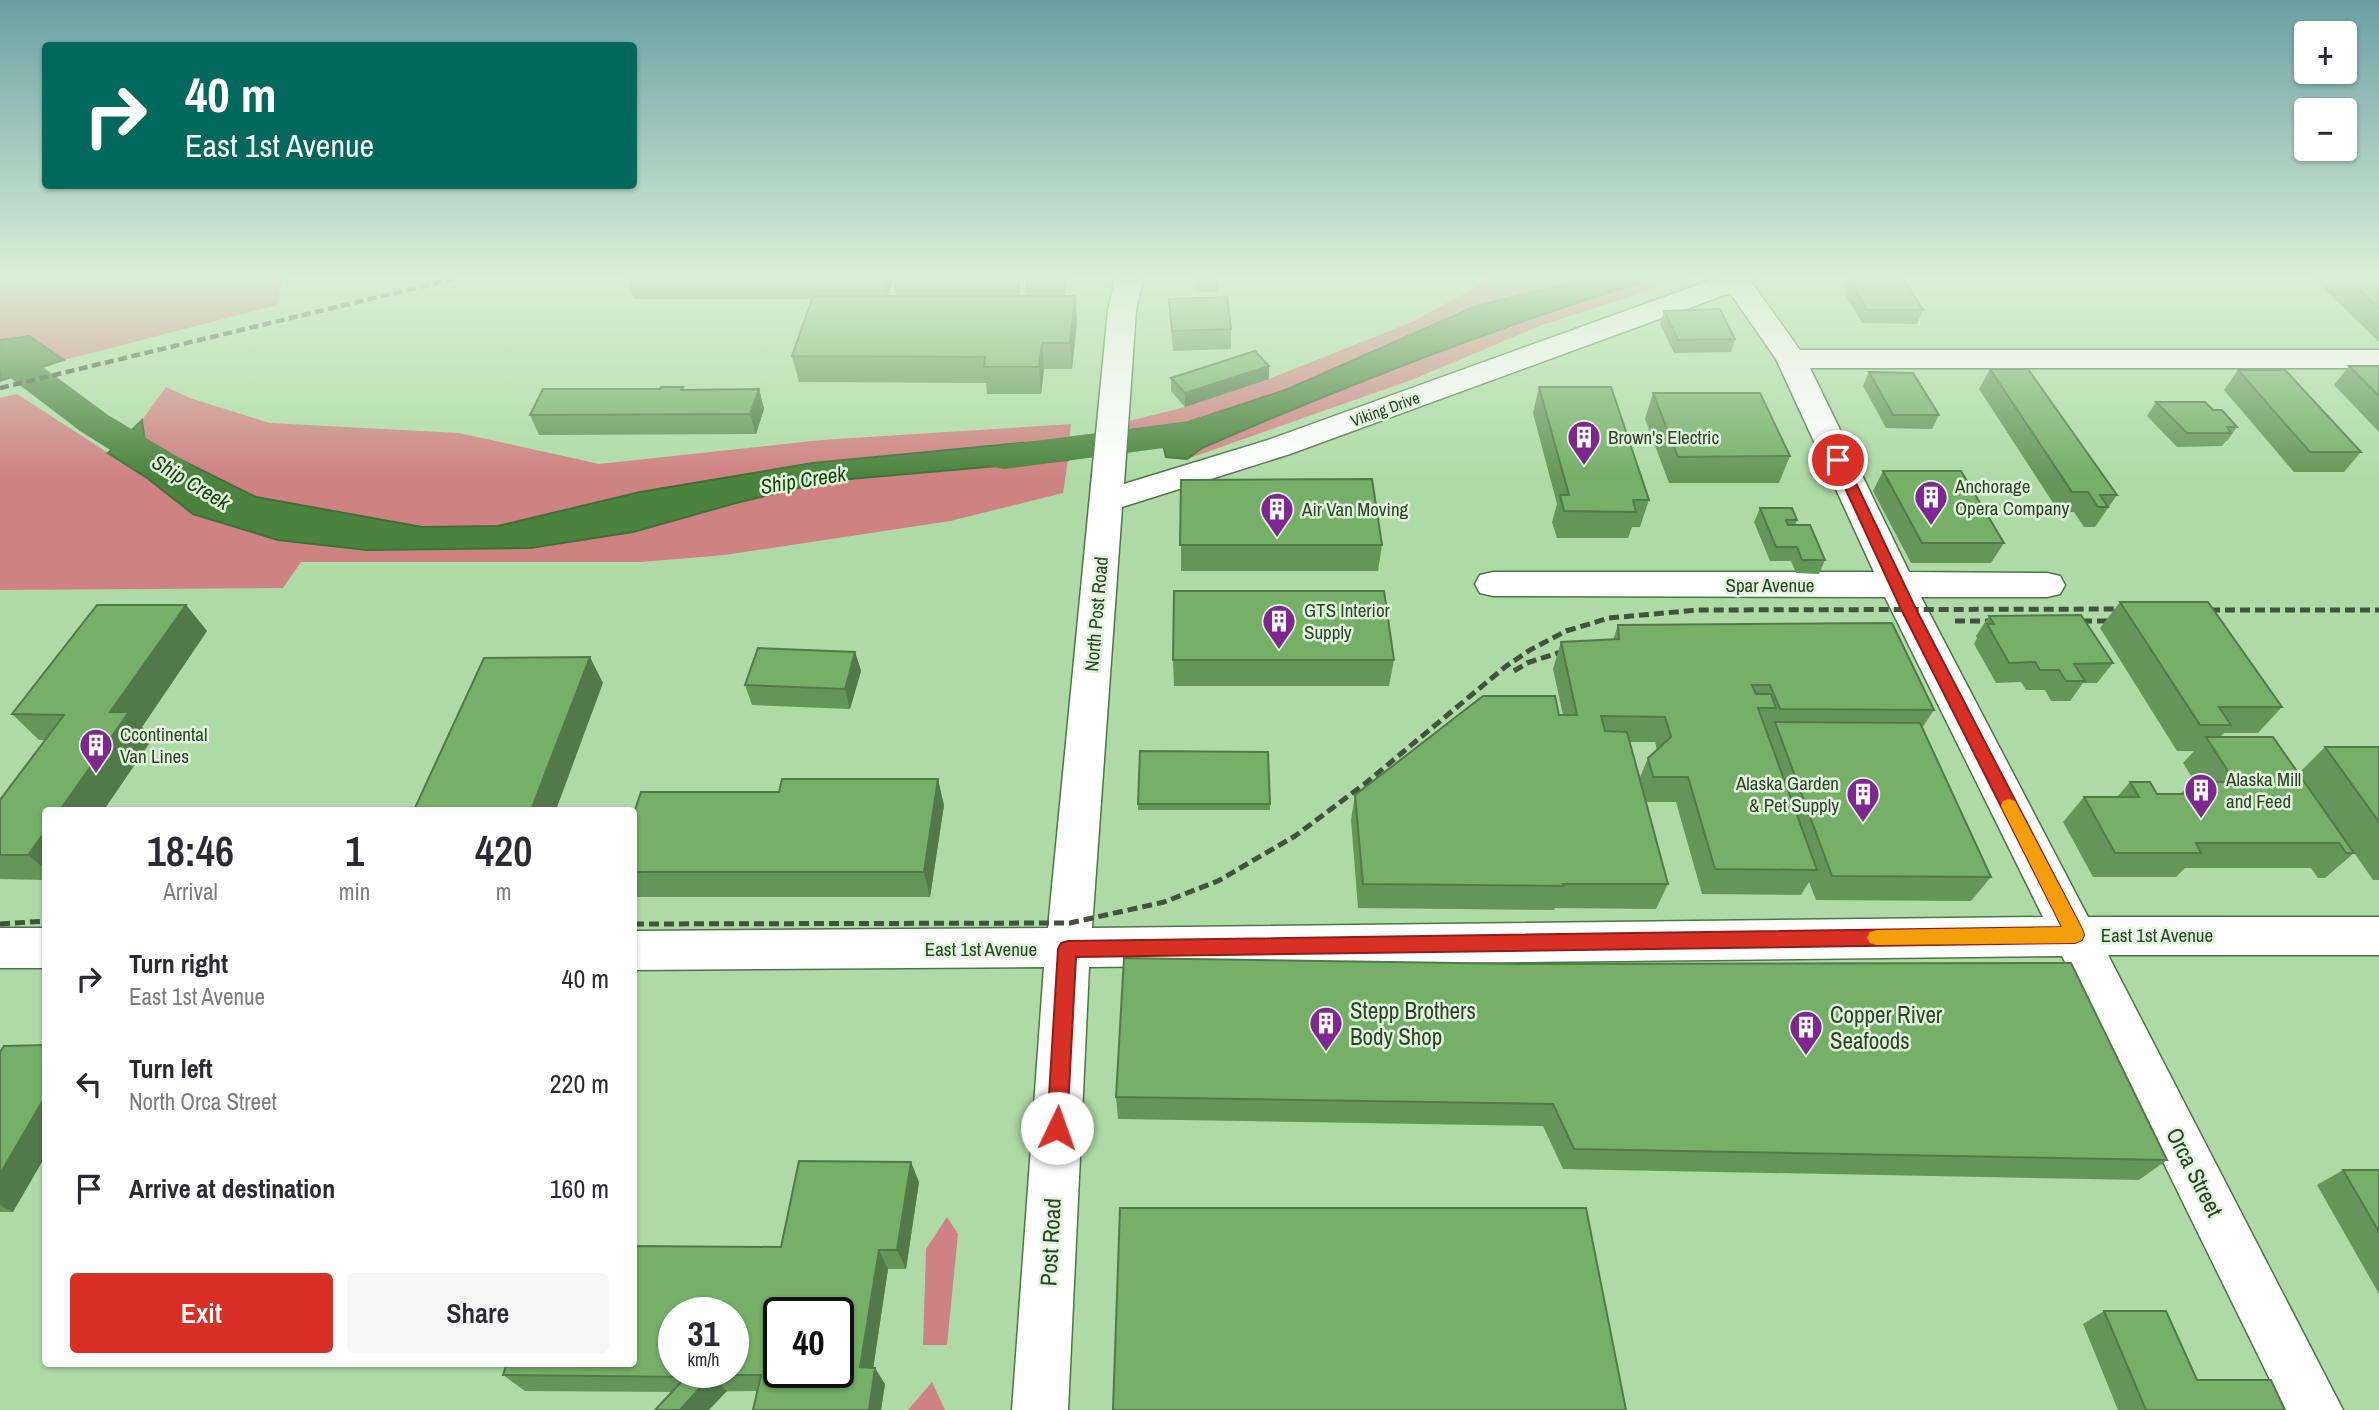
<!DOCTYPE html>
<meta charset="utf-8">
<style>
body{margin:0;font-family:"Archivo Narrow",sans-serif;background:#f7f7f7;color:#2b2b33;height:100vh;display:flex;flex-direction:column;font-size:26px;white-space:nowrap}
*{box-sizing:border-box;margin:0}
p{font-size:23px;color:#7c7c81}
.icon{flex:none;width:38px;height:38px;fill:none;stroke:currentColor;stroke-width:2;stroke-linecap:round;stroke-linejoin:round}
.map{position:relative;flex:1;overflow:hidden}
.details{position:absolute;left:42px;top:807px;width:595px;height:560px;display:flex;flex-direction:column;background:#fff;border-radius:7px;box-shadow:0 2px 5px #0004}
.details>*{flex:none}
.hud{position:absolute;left:42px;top:42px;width:595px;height:147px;border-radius:7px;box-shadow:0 2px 5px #0004;background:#00695c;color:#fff;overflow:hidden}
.fabs{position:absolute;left:2294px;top:21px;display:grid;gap:14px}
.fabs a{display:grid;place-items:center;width:63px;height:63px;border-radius:7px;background:#fff;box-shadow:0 2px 5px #0004;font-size:35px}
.speed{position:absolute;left:658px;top:1297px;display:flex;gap:14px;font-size:35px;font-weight:700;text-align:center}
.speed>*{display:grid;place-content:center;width:91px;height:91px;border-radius:50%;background:#fff;box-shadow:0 2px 5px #0004;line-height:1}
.speed small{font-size:18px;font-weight:400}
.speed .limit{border:4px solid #111;border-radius:10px;background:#fff;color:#111}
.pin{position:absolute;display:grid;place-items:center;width:60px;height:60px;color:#fff;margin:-30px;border:4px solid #fff;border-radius:50%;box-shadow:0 2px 7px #0007}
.me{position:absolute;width:77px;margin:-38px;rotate:3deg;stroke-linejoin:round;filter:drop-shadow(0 0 5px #0008)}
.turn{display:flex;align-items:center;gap:24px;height:147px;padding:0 28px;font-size:32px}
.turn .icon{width:91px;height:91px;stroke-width:2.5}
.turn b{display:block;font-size:49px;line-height:60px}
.eta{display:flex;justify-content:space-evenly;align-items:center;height:119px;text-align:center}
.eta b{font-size:42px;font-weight:600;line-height:49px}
.primary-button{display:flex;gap:14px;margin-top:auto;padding:14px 28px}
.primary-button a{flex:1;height:80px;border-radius:7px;background:#d93025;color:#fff;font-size:28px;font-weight:600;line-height:80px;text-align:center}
.primary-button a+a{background:#f7f7f7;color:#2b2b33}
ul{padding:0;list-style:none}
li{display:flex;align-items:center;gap:21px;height:105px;padding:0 28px}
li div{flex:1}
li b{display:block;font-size:26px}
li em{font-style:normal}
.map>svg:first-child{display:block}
.green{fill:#cf8282}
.water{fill:#4a833d;stroke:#426f38;stroke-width:2}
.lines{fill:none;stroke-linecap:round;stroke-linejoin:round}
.river{fill:#4a833d;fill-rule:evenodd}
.minor-casing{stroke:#4d7644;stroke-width:3}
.minor{fill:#fff;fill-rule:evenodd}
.rail-far1{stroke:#3f543a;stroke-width:4.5;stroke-dasharray:9 4.5;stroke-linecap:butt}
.rail{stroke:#3f543a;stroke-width:5;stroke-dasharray:10 5;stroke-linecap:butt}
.wall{fill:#659659;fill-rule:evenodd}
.shaded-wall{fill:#527a49}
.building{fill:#75af68;stroke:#527a49;stroke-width:2;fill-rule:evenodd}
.route{fill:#d93025;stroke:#8d1f18;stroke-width:2}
.slow{fill:#f59e0b}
.labels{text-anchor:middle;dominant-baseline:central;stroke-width:5;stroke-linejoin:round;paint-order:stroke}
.far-street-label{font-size:16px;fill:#2f412b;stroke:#def5d9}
.poi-label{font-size:19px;fill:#2f412b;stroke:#def5d9;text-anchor:start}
.street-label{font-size:19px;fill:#2f412b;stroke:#def5d9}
.water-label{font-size:21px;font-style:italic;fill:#194110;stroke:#def5d9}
.near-poi-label{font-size:23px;fill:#2f412b;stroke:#def5d9;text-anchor:start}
.near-street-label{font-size:23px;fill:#2f412b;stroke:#def5d9}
</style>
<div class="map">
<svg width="2379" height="1410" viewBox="0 0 2379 1410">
<rect width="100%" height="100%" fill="#aedba5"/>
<g class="green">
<path d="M0,279h282l-5,26 -213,55 -35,-24 -29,4z"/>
<path d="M1491,279h96l-111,27 -188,83 -118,39 -43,2 2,-9 56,-14 84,-28 143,-57z"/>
<path d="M1652,279h32l-142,46 -128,54 -227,80 15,-11c147,-64 297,-122 450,-169z"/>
<path d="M166,387l24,11 80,25 189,10 140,31 222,-24 250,-16 -2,17 -49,2 -207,20 -173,29 -142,34 -77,1 -165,-30 -112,-55 -2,-22z"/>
<path d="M17,394l130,84 46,36 85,26 89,10 163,-2 103,-16 103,-29 91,-22 241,-21 -5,33 -113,28 -225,34 -84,7h-340l-18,26 -283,2v-192z"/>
<path d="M947,1217l11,17 -11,111h-24l3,-96z"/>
<path d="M932,1382l13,28h-37z"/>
</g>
<g class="water">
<path d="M1587,279h65c-153,47 -303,105 -450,169l-15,11 -21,-2 -7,-28 11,-1 118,-39 188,-83z"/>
<path d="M29,336l35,24 -64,21v-41z"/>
<path d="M142,420l3,22 111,55 166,30 76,-1 142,-34 173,-29 207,-20 49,-2 -1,19 -241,21 -91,22 -103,29 -103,16 -163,2 -89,-10 -85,-26 -46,-36 -39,-25z"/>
</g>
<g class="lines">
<g class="river">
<path d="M0,347l21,4 87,64 83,50 6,9 -6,9 -14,4 -14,-4 -83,-52 -80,-61z"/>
<path d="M1224,410l14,4 5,8 -5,8 -44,14 -190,25 -14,-3 -6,-9 6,-9 14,-3 185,-24z"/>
</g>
<defs>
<g id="minor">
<path d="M1115,279h28l-7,31 -12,174 144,-44 446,-161h41l-3,4 48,67h579v18h-569l99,204 138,1 13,3 5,9 -5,9 -13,3h-126l167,320h291v38h-271l235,455h-58l-223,-454 -973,11 -21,443h-56l32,-443 -410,3v-39l414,-3 60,-618zM1730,293l46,66 98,213h-381l-13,3 -5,9 5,9 13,3 392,1 158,320 -951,11 30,-421 168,-53z"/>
<rect x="0" y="928" width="46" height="40"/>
</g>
</defs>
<use href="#minor" class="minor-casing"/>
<use href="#minor" class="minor"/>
<path class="rail-far1" d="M0,388l453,-109"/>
<g class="rail">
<path d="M2195,610h184"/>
<path d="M1955,621h52"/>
<path d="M2067,621h59"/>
<path d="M1514,671l13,-8 49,-16"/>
<path d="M0,924l46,-3"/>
<path d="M634,924l436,-1 94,-21 54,-21 77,-45 72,-54 138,-115 25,-17 36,-19 43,-13 89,-8 437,-1"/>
</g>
</g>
<g class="wall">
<path d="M627,279h266l-5,17h8l-3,-17h127l-1,17h8l-1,-10 40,-1 -1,11h10l2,26 -5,47h-28l-3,25h-54l-1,-11 -187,-1 -7,-26 20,-57h-178z"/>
<path d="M1196,279h22l-1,13 -21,-1z"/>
<path d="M2314,279h65v63z"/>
<path d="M1849,280l74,30 -6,14 -55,-1 -18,-30z"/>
<path d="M1169,299l62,30v20l-58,2 -3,-32z"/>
<path d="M1664,311l71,28 -4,13 -57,1 -14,-29z"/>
<path d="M2349,366h30v66l-45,-47z"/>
<path d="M1990,369l127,126 -22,32h-11l-10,-15h-15l-80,-123z"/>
<path d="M2238,370l123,82 -17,20h-50l-70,-82z"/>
<path d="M1869,372l70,43 -7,14 -46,-1 -23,-42z"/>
<path d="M1171,378l98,1 -84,28 -14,-16z"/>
<path d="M683,387l1,3 75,-1 5,20 -8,25 -217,1 -9,-20 130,-26z"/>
<path d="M1539,387l110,113 -9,27h-8l-4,11h-71l-5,-16 5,-18 -24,-91z"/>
<path d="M1653,393l137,63 -11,27h-110l-24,-64z"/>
<path d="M2156,402l57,8 24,17 -10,14h-1l-4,5 -45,1 -30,-31z"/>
<path d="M1883,471l121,72 -13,20h-80l-38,-72z"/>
<path d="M1181,480l201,65 -4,26h-197z"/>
<path d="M1760,508l37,12 -2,5 30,35 -6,14 -23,-1 -5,-12h-21l-16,-39z"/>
<path d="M2120,602l162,105 -24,26h-34l-4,4 134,116 -29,25h-7l-7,-10h-126l-9,9h-83l-30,-55 21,-25h33l13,-15 27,12h23l12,-12h3l-12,-19 11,-12h-17l-77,-123z"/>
<path d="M186,605l21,26 -65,96 11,11 -107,72v70l-46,-1v-79l45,-60h-6l-27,-26z"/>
<path d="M1989,616l124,47 -16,20h-14l-13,18h-19l-6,-11h-19l-5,-8 -25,1 -22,-39 3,-6 -1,-2z"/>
<path d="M1618,625l316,85 -12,18 69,149 -20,24 -155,-1 -7,-18 -8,13 -99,-1 -26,-92h-30l22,82 -12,25 -101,-1 -1,2 -196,-2 -7,-88 4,-25 208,-80 -10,-46 8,-27 52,-2zM1630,742h25l2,8 -9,8 -8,19z"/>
<path d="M855,652l6,19 -11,38 -98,-4 -7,-20z"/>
<path d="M1173,660h221l-5,26h-215z"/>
<path d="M2325,747h54v133h-6l-74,-107z"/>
<rect x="1138" y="804" width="132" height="6"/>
<path d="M944,805l-14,92h-296v-84z"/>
<path d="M1124,958l1043,202 -28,20 -576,-11 -20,-43 -425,-7 -2,-22z"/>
<path d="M0,1052l13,160h-13z"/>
<path d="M2343,1170h36v124l-62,-109z"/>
<path d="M919,1182l-13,87h-18l-15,99 12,16 -4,26h-128l4,-19 -85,1 -147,-1 -22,-16 278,-128z"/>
<path d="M2104,1311l93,69 88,30h-167l-35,-86z"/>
</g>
<g class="shaded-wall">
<path d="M884,279h9l-6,20z"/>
<path d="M1017,279h3l-1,19z"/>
<path d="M1064,279h2v6l-2,14z"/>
<path d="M1075,296l2,26 -5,47 -2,-26z"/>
<path d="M1042,343l2,26 -3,25 -2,-27z"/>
<path d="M1269,366v13l-84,28v-14z"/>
<path d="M759,389l5,20 -8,25 -6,-20z"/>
<path d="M186,605l21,26 -65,96 11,11 -49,72h-44l50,-98z"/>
<path d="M855,652l6,19 -11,38 -5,-20z"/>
<path d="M590,657l13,26 -47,127h-25z"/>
<path d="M938,779l6,26 -14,92 -6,-25z"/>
<path d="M46,830v40l-18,-15z"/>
<path d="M46,1095v60l-33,57 -13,-7v-31z"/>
<path d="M911,1162l8,20 -13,87 -9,-19z"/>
<path d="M879,1250l9,19 -17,114 -11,-16z"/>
<path d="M875,1368l10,16 -4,26h-12z"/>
<path d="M711,1375l16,16 -18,19h-29z"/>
</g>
<g class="building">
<path d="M893,279h83l-83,1z"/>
<path d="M1027,279h37l-1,7h-37z"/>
<path d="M2348,279h31v29z"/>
<path d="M1849,280h55l19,30h-56z"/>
<path d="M813,296h262l-5,47h-28l-3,24h-55l1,-10 -193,-1z"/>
<path d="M1227,297l4,32 -59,2 -3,-32z"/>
<path d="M1720,309l15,30 -57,1 -14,-29z"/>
<path d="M1255,351l14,15 -84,27 -14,-15z"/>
<path d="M2349,366h30v30z"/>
<path d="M1990,369h38l89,126h-17l8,12h-10l-10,-15h-16z"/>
<path d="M2238,370h47l76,82h-51z"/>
<path d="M1869,372l44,1 26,42h-46z"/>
<path d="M661,387h22l-2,3 78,-1 -9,25 -220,1 13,-26h117z"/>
<path d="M1539,387h72l38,113h-16l3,12 -72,-1 -4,-16h9z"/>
<path d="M1653,393h107l30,63 -112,1z"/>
<path d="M2156,402h49l8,8h9l15,17h-10l4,6h-44z"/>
<path d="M1883,471h78l43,72h-82z"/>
<path d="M1372,479l10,66h-202l1,-65z"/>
<path d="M1760,508h32l5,12h-11l2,5h22l15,35h-23l-5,-13h-21z"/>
<path d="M1174,591h210l10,69h-221z"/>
<path d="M2120,602h88l74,105h-63l12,18h-31z"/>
<path d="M97,605h89l-76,107h19l-69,98h-14v20l-18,25h-28v-55l64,-85 -52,-1z"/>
<path d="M2081,615l32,48 -39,1 11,17h-19l-7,-11h-19l-5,-8 -26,1 -22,-39h7l-5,-8z"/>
<path d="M1892,623l42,87 -154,-1 -10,-24h-18l4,9h15l5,14h-18l59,162 -102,-1 -27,-92h-35l-5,-19 23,-21 -6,-20 -64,-1 4,15 22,1 41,152h-105l1,2 -201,-2 -8,-89 128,-99h72l4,19h18l-16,-73 58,-3 -1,-14z"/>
<path d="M758,648l97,4 -10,37 -100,-4z"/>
<path d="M590,657l-59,153h-117l70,-152z"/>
<path d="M1775,722l145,1 71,154 -159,-1z"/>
<path d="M2206,737h67l81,116h-8l-7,-10h-143l5,10h-86l-31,-56h55l-9,-15h20l7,12h42l-7,-12h43z"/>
<path d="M2325,747h54v75z"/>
<path d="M1140,751l128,1 2,52h-132z"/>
<path d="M782,779h156l-14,93h-290v-59l7,-21h138z"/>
<path d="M1124,958l405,6 542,-1 96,197 -593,-11 -21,-45 -437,-7z"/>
<path d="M46,1045v50l-46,79v-122l4,-6z"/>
<path d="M799,1161l112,1 -14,88h-18l-19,117 15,1 -6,42h-116l8,-35h-50l-31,35h-25l31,-33 -183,-2 4,-12h127v-117l147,1zM674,1312h59v60h-59zM779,1312h59v60h-59z"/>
<path d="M2343,1170h36v62z"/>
<path d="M1120,1208h466l40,202h-513z"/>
<path d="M2104,1311h62l31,69h74l14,30h-139z"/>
</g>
<linearGradient id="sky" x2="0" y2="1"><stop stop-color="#69a0a4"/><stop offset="0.58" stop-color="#dbefd6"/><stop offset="1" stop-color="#dbefd6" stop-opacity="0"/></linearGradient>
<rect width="2379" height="477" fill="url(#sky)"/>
<path class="route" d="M1838,456l7,4 71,149 166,320 2,6 -2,5 -7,3 -999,14 -9,171 -3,7 -7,3 -7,-3 -3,-7 11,-179 3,-6 7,-2 994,-14 -161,-318 -69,-149z"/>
<path class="slow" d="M2009,799l6,2 67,128 2,6 -2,5 -7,3 -198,2 -7,-2 -3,-5 3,-6 7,-2 185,-3 -61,-121 2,-5z"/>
<defs>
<symbol id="building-pin" viewBox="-11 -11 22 30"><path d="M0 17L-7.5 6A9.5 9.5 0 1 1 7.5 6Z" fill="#802693" stroke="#def5d9"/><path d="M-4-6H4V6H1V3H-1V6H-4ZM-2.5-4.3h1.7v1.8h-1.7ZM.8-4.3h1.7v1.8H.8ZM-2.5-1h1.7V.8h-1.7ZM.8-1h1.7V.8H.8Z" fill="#fff"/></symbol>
</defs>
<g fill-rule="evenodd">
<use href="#building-pin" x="1565" y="418" width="38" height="52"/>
<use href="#building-pin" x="1912" y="478" width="38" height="52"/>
<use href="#building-pin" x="1258" y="490" width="38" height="52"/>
<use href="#building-pin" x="1260" y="602" width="38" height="52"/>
<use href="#building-pin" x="77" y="726" width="38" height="52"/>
<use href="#building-pin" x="2182" y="771" width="38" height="52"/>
<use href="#building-pin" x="1844" y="775" width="38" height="52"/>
<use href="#building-pin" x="1307" y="1004" width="38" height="52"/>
<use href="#building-pin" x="1787" y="1008" width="38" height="52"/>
</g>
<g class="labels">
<g class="far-street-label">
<text transform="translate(1385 409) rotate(-20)">Viking Drive</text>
</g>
<g class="poi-label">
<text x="1608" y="437">Brown's Electric</text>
<text x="1955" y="486">Anchorage<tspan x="1955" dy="22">Opera Company</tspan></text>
<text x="1302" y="509">Air Van Moving</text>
<text x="1304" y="610">GTS Interior<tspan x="1304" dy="22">Supply</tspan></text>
<text x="120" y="734">Ccontinental<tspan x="120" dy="22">Van Lines</tspan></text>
<text x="2226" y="779">Alaska Mill<tspan x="2226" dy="22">and Feed</tspan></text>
<text x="1839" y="783" text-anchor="end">Alaska Garden<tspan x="1839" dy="22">&amp; Pet Supply</tspan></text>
</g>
<g class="street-label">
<text x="1770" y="585">Spar Avenue</text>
<text transform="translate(1096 614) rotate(-85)">North Post Road</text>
<text x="2157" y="935">East 1st Avenue</text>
<text x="981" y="949">East 1st Avenue</text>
</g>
<g class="water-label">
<text transform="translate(803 480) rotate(-9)">Ship Creek</text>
<text transform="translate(191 482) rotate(31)">Ship Creek</text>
</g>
<g class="near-poi-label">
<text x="1350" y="1010">Stepp Brothers<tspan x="1350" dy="26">Body Shop</tspan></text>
<text x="1830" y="1014">Copper River<tspan x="1830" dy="26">Seafoods</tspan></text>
</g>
<g class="near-street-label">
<text transform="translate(2195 1172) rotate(63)">Orca Street</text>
<text transform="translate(1050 1242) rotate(-87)">Post Road</text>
</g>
</g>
</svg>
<div class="fabs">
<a>+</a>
<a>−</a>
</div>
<div class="speed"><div>31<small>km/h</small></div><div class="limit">40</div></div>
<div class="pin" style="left:1838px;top:460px;background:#d93025"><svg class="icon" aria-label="arrive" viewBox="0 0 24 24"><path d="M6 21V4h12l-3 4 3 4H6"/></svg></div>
<svg class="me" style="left:1057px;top:1128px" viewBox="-20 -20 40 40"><circle r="19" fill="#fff"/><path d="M0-13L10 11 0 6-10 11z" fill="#d93025"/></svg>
<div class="hud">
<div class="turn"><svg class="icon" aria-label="right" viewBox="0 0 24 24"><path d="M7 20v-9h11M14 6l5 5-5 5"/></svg><div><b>40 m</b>East 1st Avenue</div></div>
</div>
<section class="details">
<div class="eta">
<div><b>18:46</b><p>Arrival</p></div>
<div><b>1</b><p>min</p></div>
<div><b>420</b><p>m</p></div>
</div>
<ul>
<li><svg class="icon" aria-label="right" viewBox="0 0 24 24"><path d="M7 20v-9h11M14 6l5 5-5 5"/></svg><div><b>Turn right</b><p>East 1st Avenue</p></div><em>40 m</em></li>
<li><svg class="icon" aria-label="left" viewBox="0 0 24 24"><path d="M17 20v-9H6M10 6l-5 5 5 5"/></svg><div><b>Turn left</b><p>North Orca Street</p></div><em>220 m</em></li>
<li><svg class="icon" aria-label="arrive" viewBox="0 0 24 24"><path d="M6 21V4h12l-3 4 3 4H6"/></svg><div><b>Arrive at destination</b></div><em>160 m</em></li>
</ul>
<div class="primary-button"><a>Exit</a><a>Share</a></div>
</section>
</div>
